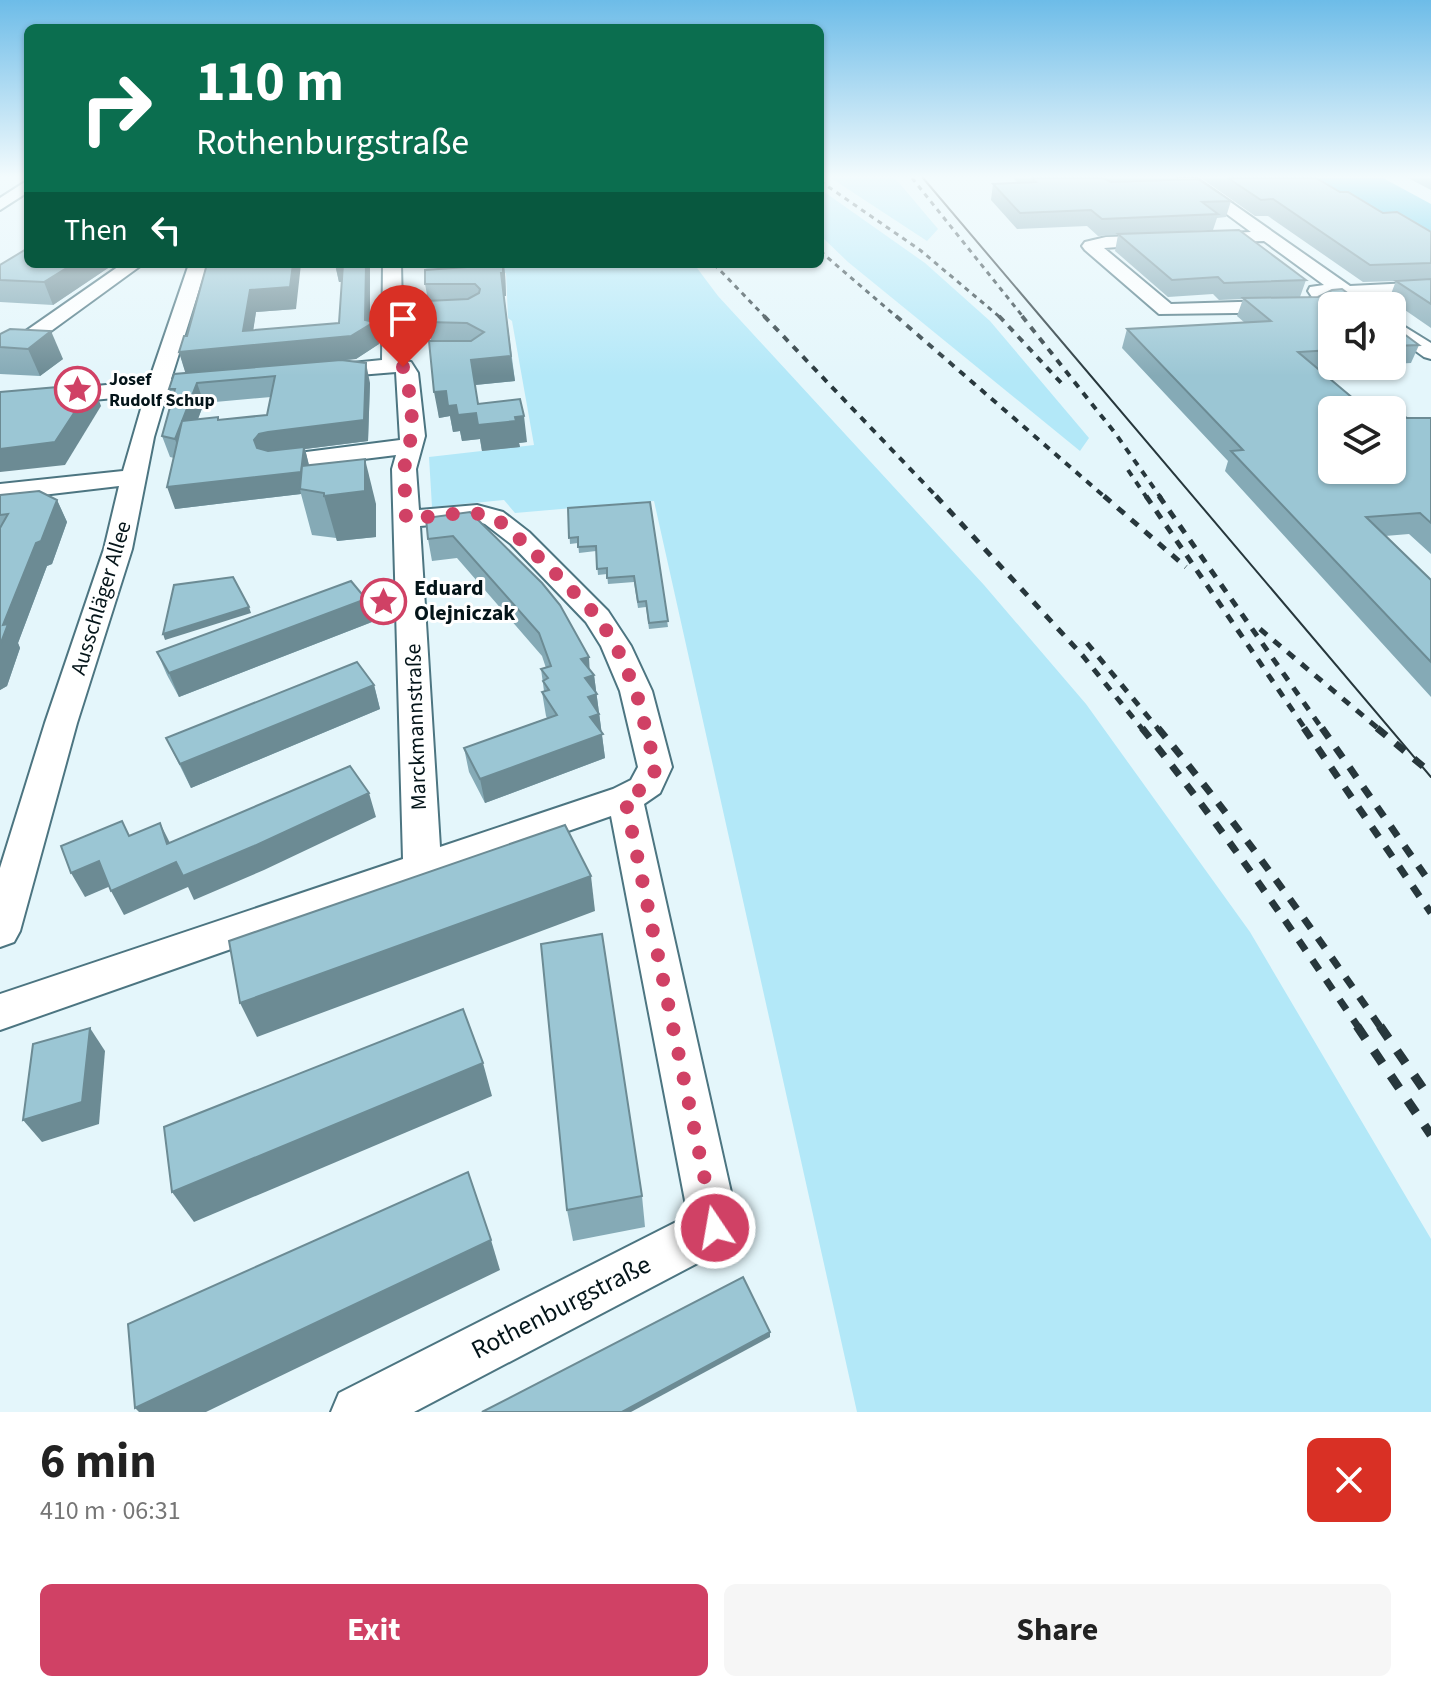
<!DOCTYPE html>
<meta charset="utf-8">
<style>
body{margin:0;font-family:"Source Sans 3",sans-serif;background:#f6f6f6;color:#222;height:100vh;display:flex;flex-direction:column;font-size:30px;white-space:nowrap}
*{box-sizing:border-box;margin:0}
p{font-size:26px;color:#767676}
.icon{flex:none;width:44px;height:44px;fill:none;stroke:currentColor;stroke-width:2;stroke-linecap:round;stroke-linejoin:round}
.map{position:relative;height:1412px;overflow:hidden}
.panel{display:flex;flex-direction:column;background:#fff;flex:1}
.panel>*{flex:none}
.banner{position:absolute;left:24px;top:24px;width:800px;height:244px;border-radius:12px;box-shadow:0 2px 6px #0004;background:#0b6e4f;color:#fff;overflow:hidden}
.controls{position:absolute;left:1318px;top:292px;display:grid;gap:16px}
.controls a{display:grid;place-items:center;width:88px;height:88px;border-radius:12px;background:#fff;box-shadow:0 2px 6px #0004;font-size:40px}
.pin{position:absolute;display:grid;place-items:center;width:68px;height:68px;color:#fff;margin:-82px -34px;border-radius:50% 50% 50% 0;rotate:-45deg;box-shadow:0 0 8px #0007}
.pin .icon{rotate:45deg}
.me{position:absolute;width:88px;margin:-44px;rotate:348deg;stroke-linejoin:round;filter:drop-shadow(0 0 6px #0008)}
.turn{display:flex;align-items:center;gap:28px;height:168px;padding:0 40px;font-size:36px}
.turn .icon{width:104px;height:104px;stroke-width:2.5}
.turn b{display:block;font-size:56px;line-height:68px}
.then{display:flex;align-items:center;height:76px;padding:0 40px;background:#0003;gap:16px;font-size:30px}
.round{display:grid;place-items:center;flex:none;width:84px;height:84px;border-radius:12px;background:#f6f6f6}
.headline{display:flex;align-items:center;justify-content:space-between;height:136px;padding:0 40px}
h1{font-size:48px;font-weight:700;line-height:60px}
.primary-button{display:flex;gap:16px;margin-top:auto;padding:16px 40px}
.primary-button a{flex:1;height:92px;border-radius:12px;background:#d04165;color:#fff;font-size:32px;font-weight:700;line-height:92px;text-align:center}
.primary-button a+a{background:#f6f6f6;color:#222}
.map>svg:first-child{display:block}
.green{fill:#b3e8f8}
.water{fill:#56c8e8}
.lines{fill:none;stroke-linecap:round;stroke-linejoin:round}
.minor-casing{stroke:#4c7581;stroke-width:4}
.minor{fill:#fff;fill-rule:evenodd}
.tram{stroke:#27373c;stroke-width:2}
.rail-far4{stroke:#27373c;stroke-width:3;stroke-dasharray:5 5;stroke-linecap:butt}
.rail-far3{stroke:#27373c;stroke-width:4;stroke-dasharray:7 7;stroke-linecap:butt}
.rail-far2{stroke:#27373c;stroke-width:5;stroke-dasharray:9 9;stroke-linecap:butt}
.rail-far1{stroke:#27373c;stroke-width:7;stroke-dasharray:12 12;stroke-linecap:butt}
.rail{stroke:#27373c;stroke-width:9;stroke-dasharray:15 15;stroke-linecap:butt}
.wall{fill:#85aab6;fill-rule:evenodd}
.shaded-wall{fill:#6c8b94}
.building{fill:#9bc6d4;stroke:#6c8b94;stroke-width:2}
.route{stroke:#d04165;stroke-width:14;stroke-dasharray:0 25.2}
.labels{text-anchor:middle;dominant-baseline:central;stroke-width:6;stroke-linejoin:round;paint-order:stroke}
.far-poi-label{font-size:18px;font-weight:bold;fill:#041419;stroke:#fff;text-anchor:start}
.poi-label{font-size:22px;font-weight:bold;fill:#041419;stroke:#fff;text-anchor:start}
.street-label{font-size:22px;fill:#041419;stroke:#fff}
.near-street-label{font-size:26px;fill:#041419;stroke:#fff}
</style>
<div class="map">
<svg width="1431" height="1412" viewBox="0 0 1431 1412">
<rect width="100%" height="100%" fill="#e4f6fb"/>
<g class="green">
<path d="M831,178h64l43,51 -11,12z"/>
<path d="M820,189l105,74 65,58 99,117 -9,13 -232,-189 -28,-27z"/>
<path d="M426,264h268l24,32 266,289 102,119 164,228 181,307v173h-574l-203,-911 -139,12 -11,-13 -72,7 -3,-50 105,-12 -22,-124 -4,-3 -2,-45 -79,6z"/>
</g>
<path class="water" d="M1308,178h75l48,26v47z"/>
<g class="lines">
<defs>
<g id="minor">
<path d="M1178,178h18l154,108 81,-4v12l-66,3 11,9h-23l-14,-10h-6l-2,5 -20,11 -152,2 -74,-64 -3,-4 3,-4 21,-5 61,-2 3,4 -9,5 -57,4 67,56 135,-4 6,-3 -4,-6 2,-4 14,-2 -60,-44 -63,2 -3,-4 9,-5 44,-2z"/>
<path d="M28,180v12l-28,18v-12z"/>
<path d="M122,264h21l-136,99 -7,2v-16z"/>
<path d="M189,264h18l-36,115 42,-4 11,7 -11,7 -46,4 -13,44 -22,112 -55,174 -57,208 -6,11 -14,5v-79l45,-145 59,-174 15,-63 -119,14v-16l123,-13 22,-76 -145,14v-14l149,-14z"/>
<path d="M383,264h18l1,46 68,-2 10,6 -10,6 -68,2 1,39 8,1 7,11 7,63 -9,33 3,41 58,-5 26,7 26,20 79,79 23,35 21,45 20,76 -12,26 -16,11 95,424 -7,17 -318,167h-83l8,-19 349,-177 -77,-400 -611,214v-36l403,-135 -11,-390 4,-14 -121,15 -9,-2 -3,-5 3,-5 9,-2 125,-16 -4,-68 -74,6 -11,-6 11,-6 60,-6zM476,521l9,3 26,20 75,78 15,24 19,45 18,76 -7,13 -18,9 -173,58 -20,-321z"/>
<path d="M1392,319l39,24v16l-7,-2 -32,-23z"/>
</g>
</defs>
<use href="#minor" class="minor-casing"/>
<use href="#minor" class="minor"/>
<path class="tram" d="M923,178l508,599"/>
<g class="rail-far4">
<path d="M912,178l112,140"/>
<path d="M820,181l100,69 81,68"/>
<path d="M820,251l78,67"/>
<path d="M714,264l52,54"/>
</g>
<g class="rail-far3">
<path d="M764,316l174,182"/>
<path d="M896,316l210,182"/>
<path d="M999,316l66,71"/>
<path d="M1022,316l93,117 46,65"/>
<path d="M1128,470l19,28"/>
</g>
<g class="rail-far2">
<path d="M936,496l147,160 60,74"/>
<path d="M1104,496l82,71"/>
<path d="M1146,496l160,234"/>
<path d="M1159,496l164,234"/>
<path d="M1260,629l120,101"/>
<path d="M1087,643l72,87"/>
</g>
<g class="rail-far1">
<path d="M1142,728c78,96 147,198 217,300"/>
<path d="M1158,728c80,96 152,198 223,300"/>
<path d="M1304,728l127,185"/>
<path d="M1322,728l109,156"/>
<path d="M1377,728l54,45"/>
</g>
<g class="rail">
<path d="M1357,1026l74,109"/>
<path d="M1380,1026l51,74"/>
</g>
</g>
<g class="wall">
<path d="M1013,178h164l-1,2 55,21 -5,16 -9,1 -4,12 -63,3 156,47 -6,17 32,9v60h35l-49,3 14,41 75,8h24v136l-22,-20 -24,2 46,44v117l-206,-226 3,-10 -106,-113 5,-19 118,-6 -8,-7 6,-17 -24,1 -6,-6 -45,3 -53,-46 3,-16 -20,1 -11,-10 -70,3 -26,-29 2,-16 25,-1z"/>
<path d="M1201,178h115l24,14 43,21 48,19v96l-42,-29 7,-18 -33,1 -95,-66h-13z"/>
<path d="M1408,178h23v12z"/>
<path d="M114,264l-61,41 -53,-3v-37z"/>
<path d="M207,264l89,45 -40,3 -3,18 86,-7 3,-41h-3l-4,-18h35v57l4,1 5,22 -23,15 -35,3 49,21 -2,58 -63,8 4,17 67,38v33l-39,4 -1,-3 -24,-3 -11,-41 -126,15 -1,-51 -4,-1 -8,-21 10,-38 -3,-9 17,-16 -7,-21 8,-16zM271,397l-4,18 -48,5 -21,-1 6,-16z"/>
<path d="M505,273l1,23h-2l11,85 -40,4 3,19 49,38 -8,1 1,4 -38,4 -2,-12 -18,2 -2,-10 -7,1 -3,-16 -11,2 -8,-77 -4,-19 1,-22 -3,-16z"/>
<path d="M1392,325l27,20 -8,18 -19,1z"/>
<path d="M0,334l63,25 -23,17 -40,-2z"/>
<path d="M0,495l57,5 10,22 -15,42 -5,2 -29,77 2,5 -13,38 -7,4z"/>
<path d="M650,502l18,125 -19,2 -3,-22 -8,1 -4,-26 -26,2 -1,-10 -9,1 -2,-24 -17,2 -1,-10 -8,1 -2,-36z"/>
<path d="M470,512l124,163 11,83 -120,45 -16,-31 -5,-24 83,-30 -1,-2 -4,-24 2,-1 -3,-22 5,-1 -4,-12 -85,-98 -25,3 -4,-22z"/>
<path d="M372,622l-193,75 -12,-22 -10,-23z"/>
<path d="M374,685l6,24 -189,79 -25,-50z"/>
<path d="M642,1196l3,31 -72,14 -6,-31z"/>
</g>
<g class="shaded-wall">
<path d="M73,264h41l-61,41 -9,-23z"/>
<path d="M293,264h8l-5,45 -40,3 -5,33 114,-25 1,-56h4v60l4,-2 5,22 -23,15 -170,16 -7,-23 64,-21 7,-41z"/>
<path d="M335,264h9l4,18h-9z"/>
<path d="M503,264h1l1,9 1,23h-3l-2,-23z"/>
<path d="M51,331l12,28 -23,17 -12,-27z"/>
<path d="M511,356l4,25 -40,4 -4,-25z"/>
<path d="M366,363l4,20 -2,58 -63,8 5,20 -10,20 1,5 -126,15 -8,-22 93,-26 -6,-21 5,-6z"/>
<path d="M197,383l7,20 -22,58 -7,-22z"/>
<path d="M93,384l8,22 -36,59 -65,7v-23z"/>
<path d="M446,391l10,14 20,8 39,4 9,-1 3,26 -8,1 1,4 -38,4 -2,-12 -18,2 -2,-10 -7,1 -3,-16 -11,2 -5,-26z"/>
<path d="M365,459l11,45v33l-39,4 -13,-45z"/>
<path d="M57,500l10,22 -15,42 -5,2 -29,77 2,5 -13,38 -7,4v-45l3,-20 33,-82z"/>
<path d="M366,599l6,23 -193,75 -10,-24z"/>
<path d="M249,607l2,6 -86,27 -2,-6z"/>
<path d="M589,657l1,19 4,-1 11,83 -120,45 -5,-24 112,-41 -11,-79z"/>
<path d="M374,685l6,24 -189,79 -11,-24z"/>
<path d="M369,793l7,24 -112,53 -70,30 -6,-13 -64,28 -13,-24 56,-47 -7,-21 12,24z"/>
<path d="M99,861l14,24 -28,12 -14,-24z"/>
<path d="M591,876l4,35 -338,126 -17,-34z"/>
<path d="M90,1028l15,23 -6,73 -57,18 -19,-22z"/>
<path d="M483,1063l9,33 -298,126 -22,-30z"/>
<path d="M491,1240l9,30 -294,142h-67l-4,-4z"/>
<path d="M770,1332v5l-139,75h-9z"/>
</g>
<g class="building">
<path d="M1032,178h71l8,4 87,-3 33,22 -29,1 16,12 -116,5 -11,-9 -71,3 -27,-29 43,-2z"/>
<path d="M1228,178h88l24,14h8l35,21 14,-1 34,20v31l-61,2 -97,-66 -12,1z"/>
<path d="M1239,230l67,50 -82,3 -6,-6 -46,3 -54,-46z"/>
<path d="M28,248v16h45l-29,18 -44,-2v-15z"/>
<path d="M207,264h86l-3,23 -40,3 -7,41 96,-8 4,-59h23l-1,56 9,2 -23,14 -172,16 5,-16h3z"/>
<path d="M480,264h23v9h-2l10,83 -40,4 7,44 42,-5 4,17 -9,1 1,4 -38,4 -2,-12 -18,2 -2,-10 -8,1 -2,-15 -12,1 -5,-51h42l13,-9 -17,-9 -40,-1 -1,-21 42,-2 11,-6 1,-4 -5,-5h-50v-14l55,-4z"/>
<path d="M1431,279v25l-35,-23z"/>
<path d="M1342,289l23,17h-33v44l-34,2 69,58h-35v60h60v-58h6l9,6h24v105l-11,-10 -54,4 65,63v82l-200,-211 12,-1 -116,-121 144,-8 -28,-23 75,-1 14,-7z"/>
<path d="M1392,325l27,20 -27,1z"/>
<path d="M10,329l41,2 -23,18 -28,-2v-13z"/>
<path d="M341,360l25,3 -2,57 -96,12 -9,2 -5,6 3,8 11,3 36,-4 -3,25 -134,15 15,-66 36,-4v3l49,-5 8,-39 -78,7 -22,56 -13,-3 13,-47h-6l5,-15z"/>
<path d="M93,384l-38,58 -55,7v-57z"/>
<path d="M365,459v32l-41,5v-3l-24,-4 2,-23z"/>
<path d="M39,491l18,9 -16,41 -5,2 -33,82 5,-1 -8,21v-117l8,-14 -8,1v-20z"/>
<path d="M650,502l18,119 -19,2 -3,-22 -8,1 -4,-26 -27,2v-10l-10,1 -1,-23 -18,1v-10l-9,1 -1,-30z"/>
<path d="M470,512l72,71 18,22 29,52 -8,2 13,16 -9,3 12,16 -9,3 11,17 -9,3 13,17 -123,45 -16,-31 93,-33 -15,-23 7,-2 -6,-9 5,-3 -7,-9 10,-3 -12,-33 -86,-97 -25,3 -2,-21z"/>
<path d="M233,577l16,30 -86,27 11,-49z"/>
<path d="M351,581l15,18 -197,74 -12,-21z"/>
<path d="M357,662l17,23 -194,79 -14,-26z"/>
<path d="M350,766l19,27 -115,53 -71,30 -7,-14 -65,29 -12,-30 -28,12 -10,-27 61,-25 7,15 31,-13 7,21z"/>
<path d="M565,825l26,51 -351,127 -11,-62z"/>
<path d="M602,934l40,262 -75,14 -26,-266z"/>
<path d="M463,1009l20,54 -311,129 -8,-65z"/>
<path d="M90,1028l-8,74 -59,18 10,-76z"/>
<path d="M468,1172l23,68 -356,168 -7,-84z"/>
<path d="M743,1277l27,55 -148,80h-140z"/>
</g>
<linearGradient id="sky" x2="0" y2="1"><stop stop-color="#6dbce8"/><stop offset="0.47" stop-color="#f3fbfd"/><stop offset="1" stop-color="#f3fbfd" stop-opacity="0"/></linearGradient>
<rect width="1431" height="376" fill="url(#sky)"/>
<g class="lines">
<path class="route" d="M403,367l4,6 6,55 -9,41 2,50 57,-6 22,1 19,10 53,51 41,42 18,29 20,45 20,78 -12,19 -19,10 90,430"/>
</g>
<defs>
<symbol id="sight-ring" viewBox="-11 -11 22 22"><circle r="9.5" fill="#fff" stroke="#d04165" stroke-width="1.5"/><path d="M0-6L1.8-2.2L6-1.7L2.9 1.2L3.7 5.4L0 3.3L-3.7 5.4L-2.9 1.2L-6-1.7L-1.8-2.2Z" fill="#d04165"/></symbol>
</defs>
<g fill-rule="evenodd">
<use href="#sight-ring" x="52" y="364" width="51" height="51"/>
<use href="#sight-ring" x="358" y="576" width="51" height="51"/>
</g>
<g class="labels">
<g class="far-poi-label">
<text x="109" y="379">Josef<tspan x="109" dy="21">Rudolf Schup</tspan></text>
</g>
<g class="poi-label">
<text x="414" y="588">Eduard<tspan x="414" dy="25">Olejniczak</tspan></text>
</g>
<g class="street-label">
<text transform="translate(101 598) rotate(-73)">Ausschläger Allee</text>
<text transform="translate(416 727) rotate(-92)">Marckmannstraße</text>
</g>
<g class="near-street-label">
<text transform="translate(561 1307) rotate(-27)">Rothenburgstraße</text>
</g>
</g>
</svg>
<div class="controls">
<a><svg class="icon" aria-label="sound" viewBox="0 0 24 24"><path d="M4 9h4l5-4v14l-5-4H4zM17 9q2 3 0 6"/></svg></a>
<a><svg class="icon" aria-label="layers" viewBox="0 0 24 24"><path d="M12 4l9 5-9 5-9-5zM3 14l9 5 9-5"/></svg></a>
</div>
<div class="pin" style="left:403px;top:367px;background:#d93025"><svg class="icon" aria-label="arrive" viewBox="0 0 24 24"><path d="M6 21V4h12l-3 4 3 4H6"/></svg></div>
<svg class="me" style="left:715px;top:1228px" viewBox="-20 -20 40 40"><circle r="17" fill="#d04165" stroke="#fff" stroke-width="3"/><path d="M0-11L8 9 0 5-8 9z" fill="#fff"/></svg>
<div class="banner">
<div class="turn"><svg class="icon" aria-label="right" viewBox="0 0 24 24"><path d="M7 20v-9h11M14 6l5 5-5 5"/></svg><div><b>110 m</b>Rothenburgstraße</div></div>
<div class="then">Then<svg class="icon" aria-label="left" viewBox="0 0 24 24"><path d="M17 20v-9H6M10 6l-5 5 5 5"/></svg></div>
</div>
</div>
<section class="panel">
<div class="headline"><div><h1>6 min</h1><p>410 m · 06:31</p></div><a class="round" style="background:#d93025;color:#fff"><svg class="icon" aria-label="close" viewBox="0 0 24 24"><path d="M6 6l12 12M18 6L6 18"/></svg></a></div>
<div class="primary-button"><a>Exit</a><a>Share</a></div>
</section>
